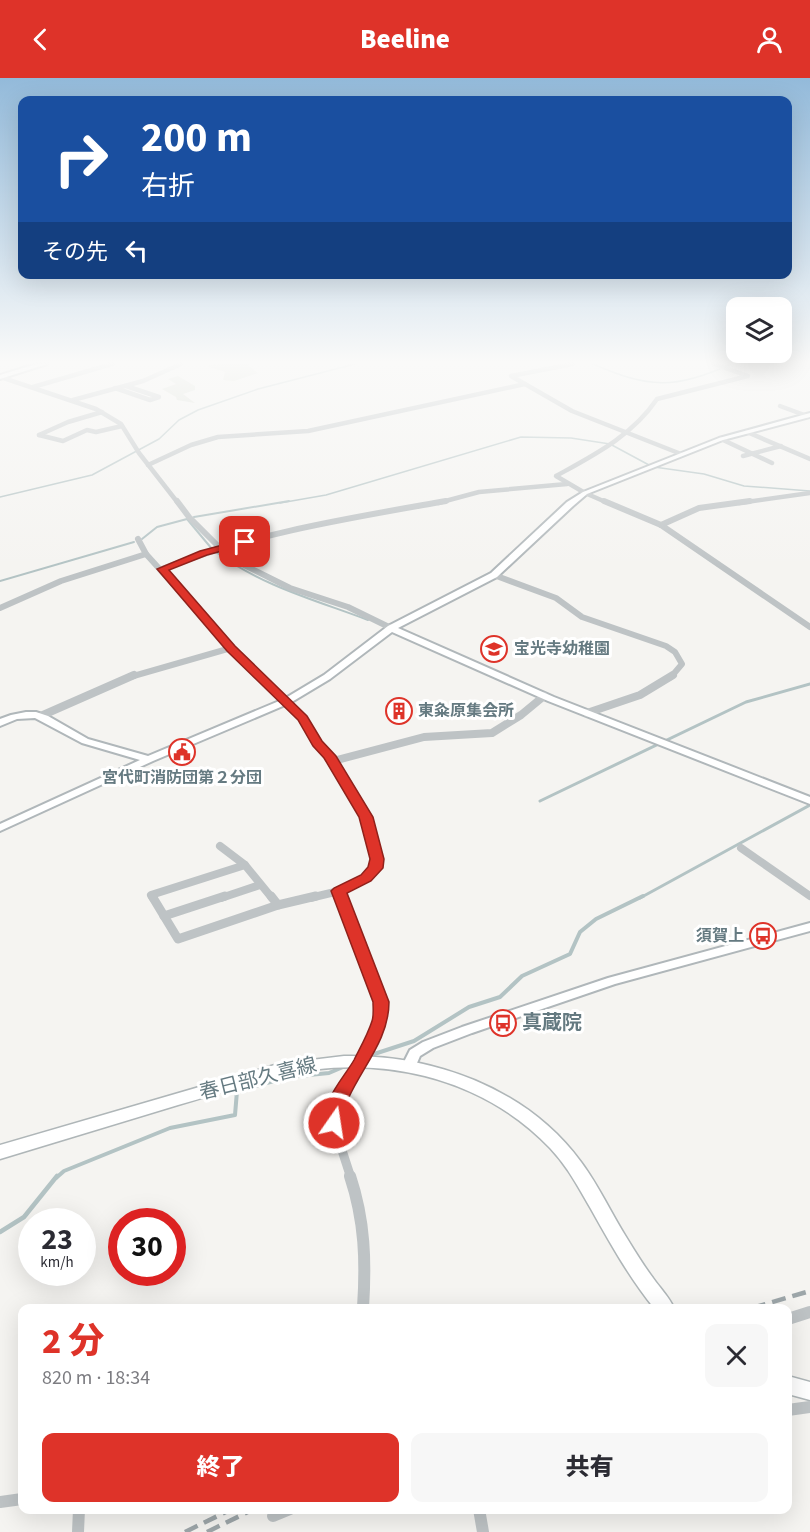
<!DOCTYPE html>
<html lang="ja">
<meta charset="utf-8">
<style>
body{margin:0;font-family:"Source Sans 3","Noto Sans JP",sans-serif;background:#f7f7f7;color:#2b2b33;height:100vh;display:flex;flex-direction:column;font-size:22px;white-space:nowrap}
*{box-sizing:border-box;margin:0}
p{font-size:20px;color:#7c7c81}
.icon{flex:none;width:33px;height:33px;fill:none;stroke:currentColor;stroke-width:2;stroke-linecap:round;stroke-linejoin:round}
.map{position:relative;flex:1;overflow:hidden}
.details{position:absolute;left:18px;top:1226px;width:774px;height:210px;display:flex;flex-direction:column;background:#fff;border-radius:12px;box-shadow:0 6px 24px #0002}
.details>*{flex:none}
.hud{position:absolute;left:18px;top:18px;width:774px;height:183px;border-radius:12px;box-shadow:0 6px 24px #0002;background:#1a4fa0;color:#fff;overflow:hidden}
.controls{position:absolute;left:726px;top:219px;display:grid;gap:12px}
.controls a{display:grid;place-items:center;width:66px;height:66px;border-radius:12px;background:#fff;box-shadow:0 6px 24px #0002;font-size:30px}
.speed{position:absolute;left:18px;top:1130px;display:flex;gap:12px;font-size:30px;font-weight:700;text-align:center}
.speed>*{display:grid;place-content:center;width:78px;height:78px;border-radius:50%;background:#fff;box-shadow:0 6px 24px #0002;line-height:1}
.speed small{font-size:15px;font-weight:400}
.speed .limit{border:9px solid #d22;background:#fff;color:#111}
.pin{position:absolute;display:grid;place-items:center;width:51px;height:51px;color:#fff;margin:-26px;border-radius:12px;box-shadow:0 3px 9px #0006}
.me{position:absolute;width:66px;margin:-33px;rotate:13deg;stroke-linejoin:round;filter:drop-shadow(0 0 4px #0008)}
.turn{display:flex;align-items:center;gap:21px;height:126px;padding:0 24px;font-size:27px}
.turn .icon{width:78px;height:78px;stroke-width:2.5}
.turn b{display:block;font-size:42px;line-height:51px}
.then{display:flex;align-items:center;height:57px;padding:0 24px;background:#0003;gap:12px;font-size:22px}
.round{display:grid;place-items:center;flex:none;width:63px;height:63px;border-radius:12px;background:#f7f7f7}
.overview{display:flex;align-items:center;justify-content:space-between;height:102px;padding:0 24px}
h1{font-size:36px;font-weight:800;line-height:45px;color:#de3329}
.button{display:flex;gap:12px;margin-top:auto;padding:12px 24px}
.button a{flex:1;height:69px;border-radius:12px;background:#de3329;color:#fff;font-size:24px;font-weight:800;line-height:69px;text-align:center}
.button a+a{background:#f7f7f7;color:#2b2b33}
header{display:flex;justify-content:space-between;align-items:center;height:78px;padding:0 24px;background:#de3329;color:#fff;font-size:27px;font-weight:800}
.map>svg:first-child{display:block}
.green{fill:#d5dad0}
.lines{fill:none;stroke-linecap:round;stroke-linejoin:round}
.stream-far4{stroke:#b3c3c4;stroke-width:1.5}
.stream-far3{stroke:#b3c3c4;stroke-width:2}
.stream-far2{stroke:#b3c3c4;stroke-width:3}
.stream-far1{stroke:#b3c3c4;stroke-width:4}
.stream{stroke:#b3c3c4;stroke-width:4.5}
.secondary-casing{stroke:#b0b7ba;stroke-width:4}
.primary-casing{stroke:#afb6b8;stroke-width:3}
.street-far4{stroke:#bec3c5;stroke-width:4.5}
.street-far3{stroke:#bec3c5;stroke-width:6}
.street-far2{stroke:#bec3c5;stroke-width:8}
.street-far1{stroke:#bec3c5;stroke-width:9}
.street{stroke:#bec3c5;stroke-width:12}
.secondary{fill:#fff;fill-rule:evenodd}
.primary{fill:#fff;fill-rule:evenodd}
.rail{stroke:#9da6a9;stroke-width:4.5;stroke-dasharray:14 7;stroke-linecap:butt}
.route{fill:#de3329;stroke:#90211b;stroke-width:1.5}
.labels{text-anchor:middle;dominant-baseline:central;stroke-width:6;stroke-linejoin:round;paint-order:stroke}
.poi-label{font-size:16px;font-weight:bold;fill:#657a81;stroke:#fff;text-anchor:start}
.near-poi-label{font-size:20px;font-weight:bold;fill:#657a81;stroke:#fff;text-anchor:start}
.near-street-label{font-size:20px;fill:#657a81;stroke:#fff}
</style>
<header><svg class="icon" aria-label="back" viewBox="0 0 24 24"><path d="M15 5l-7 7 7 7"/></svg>Beeline<svg class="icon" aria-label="person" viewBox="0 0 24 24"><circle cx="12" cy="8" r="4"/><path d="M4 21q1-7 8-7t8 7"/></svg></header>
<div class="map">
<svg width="810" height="1454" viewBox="0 0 810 1454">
<rect width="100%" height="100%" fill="#f5f4f1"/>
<g class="green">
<path d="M250,286l-1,2 9,7 -24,8 -11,-1 2,-8 -16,-5v-2z"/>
<path d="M178,298l17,10v4l-12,4 12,9 -18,-3 -1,-3 -14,-8 14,-5 -8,-5z"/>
</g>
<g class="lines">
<g class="stream-far4">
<path d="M593,286c55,24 82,26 138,0"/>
<path d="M654,389l50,7 40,12 66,5"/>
<path d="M0,419l92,-22 67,-36 20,-19 19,-10 60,-21 97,-25"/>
<path d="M280,425l46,-8 195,-58 50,1 39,6 39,21"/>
</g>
<g class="stream-far3">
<path d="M194,439l95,-16"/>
<path d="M142,461l15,-12 30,-8 25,30"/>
<path d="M216,474c46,34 99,48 152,68"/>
<path d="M0,503l134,-39"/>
</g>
<g class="stream-far2">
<path d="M540,723l206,-99 64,-18"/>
<path d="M640,820l170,-93"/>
</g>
<g class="stream-far1">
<path d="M365,979l49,-16 55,-34 31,-10 22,-21 48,-22 10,-22 16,-13 47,-23"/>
<path d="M56,1100l8,-7 106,-43 65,-13 2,-24 52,-14 40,-4 14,-6"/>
</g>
<path class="stream" d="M0,1154l24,-15 33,-41"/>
<defs>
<g id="secondary">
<path d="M36,286h11l-47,15v-4z"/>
<path d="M810,335v4l-87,23 -136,54 -14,12 -76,71 -99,51 156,69 256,100v7l-262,-103 -156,-69 -62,47 -40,24 -137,58 -153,70v-7l140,-64 -58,-17 -47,-25 -18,1 -17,7v-7l11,-4 15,-3h10l12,4 40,23 60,17 136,-57 40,-24 64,-49 103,-53 76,-71 16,-10 136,-54z"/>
<path d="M810,845v8l-195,53 -143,49 -39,15 -13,8 -6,14 -5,1 -5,-1 -2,-4 8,-16 13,-8 39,-15 146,-49z"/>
</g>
<g id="primary">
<path d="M344,978c88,-2 183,32 237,106 18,24 31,53 47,78 8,13 16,26 25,38 7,10 16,19 21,30h-20c-25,-31 -44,-65 -63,-99 -13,-22 -23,-42 -41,-61 -70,-73 -174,-95 -272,-72 -33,7 -67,20 -100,29 -59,18 -119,36 -178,54v-14l278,-81z"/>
<path d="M788,1298l22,6v18l-22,-6z"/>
</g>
</defs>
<use href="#secondary" class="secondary-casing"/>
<use href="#primary" class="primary-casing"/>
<g class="street-far4">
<path d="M573,286l-62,12 61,35 109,43"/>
<path d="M0,299l96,32 25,15 18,29 39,50"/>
<path d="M33,309l79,-23"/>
<path d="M115,310l35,12 9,-3 -33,-11"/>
<path d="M73,322l70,-19 38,-17"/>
<path d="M780,328l27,10"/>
<path d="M747,354l63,27"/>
<path d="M39,357l24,6 24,-11 9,2 26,-6"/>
<path d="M39,357l29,-13 34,-10"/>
<path d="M721,361l51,24"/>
<path d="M743,378l38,-10"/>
<path d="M148,387l43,-20 27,-8 90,-6 217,-47"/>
<path d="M438,425l41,-11 88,-8"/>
<path d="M608,425l-23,-10 -29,-17c38,-21 76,-40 101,-77l91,-23 -34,-12"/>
<path d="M739,425l71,-10"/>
</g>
<g class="street-far3">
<path d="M177,423l12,16 41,41 60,30 58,19 43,21"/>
<path d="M604,423l57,24 149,102"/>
<path d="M661,447l38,-17 51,-7"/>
<path d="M138,461l8,15 85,94 30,29"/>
<path d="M162,491c92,-36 188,-51 284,-68"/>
<path d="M494,497l62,23 26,19 84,29 9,6 7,12 -11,13"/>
<path d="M0,530l61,-27 85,-27"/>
<path d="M130,599l101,-29"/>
</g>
<g class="street-far2">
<path d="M259,597l44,43 63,99 11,42 -2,9 -9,10 -27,13 3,7"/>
<path d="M587,635l53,-18 33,-20"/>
<path d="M43,637l91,-40"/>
<path d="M333,683l91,-24 68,-4 29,-18 23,-19"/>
<path d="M220,768l25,19 27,33"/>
<path d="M741,770l69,48"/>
<path d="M153,820l-2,-3 94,-30"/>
<path d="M221,820l39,-13"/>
<path d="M310,820l29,-7"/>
</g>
<g class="street-far1">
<path d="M152,818l26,43 100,-34"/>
<path d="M271,818l7,9 38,-9"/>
<path d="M341,818l40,106 -7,32 -31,56 -8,29 3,19 13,40"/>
<path d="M164,838l61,-20"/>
</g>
<g class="street">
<path d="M350,1098c15,45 16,86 13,132"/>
<path d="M788,1241l22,-7"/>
<path d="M788,1332l22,-3"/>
<path d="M0,1424l22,-3"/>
<path d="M479,1431l4,23"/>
<path d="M273,1438l17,-7"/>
<path d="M78,1454l1,-23"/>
</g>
<use href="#secondary" class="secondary"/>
<use href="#primary" class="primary"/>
<g class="rail">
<path d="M752,1230l58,-17"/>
<path d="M185,1454l47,-23"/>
<path d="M207,1454l47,-23"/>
</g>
</g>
<linearGradient id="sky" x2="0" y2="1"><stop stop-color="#93bada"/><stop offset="0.58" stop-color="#fafaf9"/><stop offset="1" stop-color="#fafaf9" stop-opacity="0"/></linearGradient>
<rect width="810" height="490" fill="url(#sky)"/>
<path class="route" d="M245,461l5,3 -2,2 -41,11 -38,15 66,76 72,70 15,25 14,15 37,61 11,42 -1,9 -12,13 -24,12 42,109c0,36 -25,63 -40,95 -4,10 -3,22 -8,31l-7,2 -6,-2c-12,-22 16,-50 26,-68 6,-12 14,-26 18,-39 2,-6 1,-13 1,-19l-42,-111 3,-3 27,-13 7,-8 2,-8 -11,-42 -35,-59 -11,-12 -15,-26 -71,-69 -70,-82 43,-18z"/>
<defs>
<symbol id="school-ring" viewBox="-11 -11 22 22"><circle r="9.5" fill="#fff" stroke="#de3329" stroke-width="1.5"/><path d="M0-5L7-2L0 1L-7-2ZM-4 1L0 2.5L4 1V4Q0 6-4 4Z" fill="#de3329"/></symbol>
<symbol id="building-ring" viewBox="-11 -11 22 22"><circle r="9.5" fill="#fff" stroke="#de3329" stroke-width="1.5"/><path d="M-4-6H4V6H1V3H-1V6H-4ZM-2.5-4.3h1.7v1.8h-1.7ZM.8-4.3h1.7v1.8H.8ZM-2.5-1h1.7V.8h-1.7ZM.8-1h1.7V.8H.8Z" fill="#de3329"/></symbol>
<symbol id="civic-ring" viewBox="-11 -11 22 22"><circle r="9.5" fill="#fff" stroke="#de3329" stroke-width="1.5"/><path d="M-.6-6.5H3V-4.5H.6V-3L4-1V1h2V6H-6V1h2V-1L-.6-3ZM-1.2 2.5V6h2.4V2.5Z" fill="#de3329"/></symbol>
<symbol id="bus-ring" viewBox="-11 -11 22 22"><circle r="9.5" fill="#fff" stroke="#de3329" stroke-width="1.5"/><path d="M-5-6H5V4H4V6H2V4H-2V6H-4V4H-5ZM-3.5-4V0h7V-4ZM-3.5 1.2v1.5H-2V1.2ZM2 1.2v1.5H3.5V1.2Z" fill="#de3329"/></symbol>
</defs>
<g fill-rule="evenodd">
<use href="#school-ring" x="479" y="556" width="30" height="30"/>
<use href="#building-ring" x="384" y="618" width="30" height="30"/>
<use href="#civic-ring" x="167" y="659" width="30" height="30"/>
<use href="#bus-ring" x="748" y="843" width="30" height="30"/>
<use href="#bus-ring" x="488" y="930" width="30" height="30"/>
</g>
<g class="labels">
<g class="poi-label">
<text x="514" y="571">宝光寺幼稚園</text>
<text x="418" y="633">東粂原集会所</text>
<text x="182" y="700" text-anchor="middle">宮代町消防団第２分団</text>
<text x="744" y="858" text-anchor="end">須賀上</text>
</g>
<g class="near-poi-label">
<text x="522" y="945">真蔵院</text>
</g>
<g class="near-street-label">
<text transform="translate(258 1001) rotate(-14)">春日部久喜線</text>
</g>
</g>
</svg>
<div class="controls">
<a><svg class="icon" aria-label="layers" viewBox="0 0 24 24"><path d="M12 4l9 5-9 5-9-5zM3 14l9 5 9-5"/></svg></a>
</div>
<div class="speed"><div>23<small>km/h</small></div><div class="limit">30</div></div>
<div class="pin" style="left:245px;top:464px;background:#d93025"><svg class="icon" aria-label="arrive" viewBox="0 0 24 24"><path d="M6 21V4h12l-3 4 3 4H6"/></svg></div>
<svg class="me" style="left:334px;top:1045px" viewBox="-20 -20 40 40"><circle r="17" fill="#de3329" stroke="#fff" stroke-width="3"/><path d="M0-11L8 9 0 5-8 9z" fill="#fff"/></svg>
<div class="hud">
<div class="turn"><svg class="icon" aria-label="right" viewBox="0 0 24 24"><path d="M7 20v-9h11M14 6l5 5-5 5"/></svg><div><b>200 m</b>右折</div></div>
<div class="then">その先<svg class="icon" aria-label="left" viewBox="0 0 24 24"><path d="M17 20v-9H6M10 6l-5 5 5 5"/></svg></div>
</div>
<section class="details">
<div class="overview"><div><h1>2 分</h1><p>820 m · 18:34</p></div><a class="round"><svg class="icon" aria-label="close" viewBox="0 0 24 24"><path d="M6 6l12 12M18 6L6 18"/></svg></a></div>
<div class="button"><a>終了</a><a>共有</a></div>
</section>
</div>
